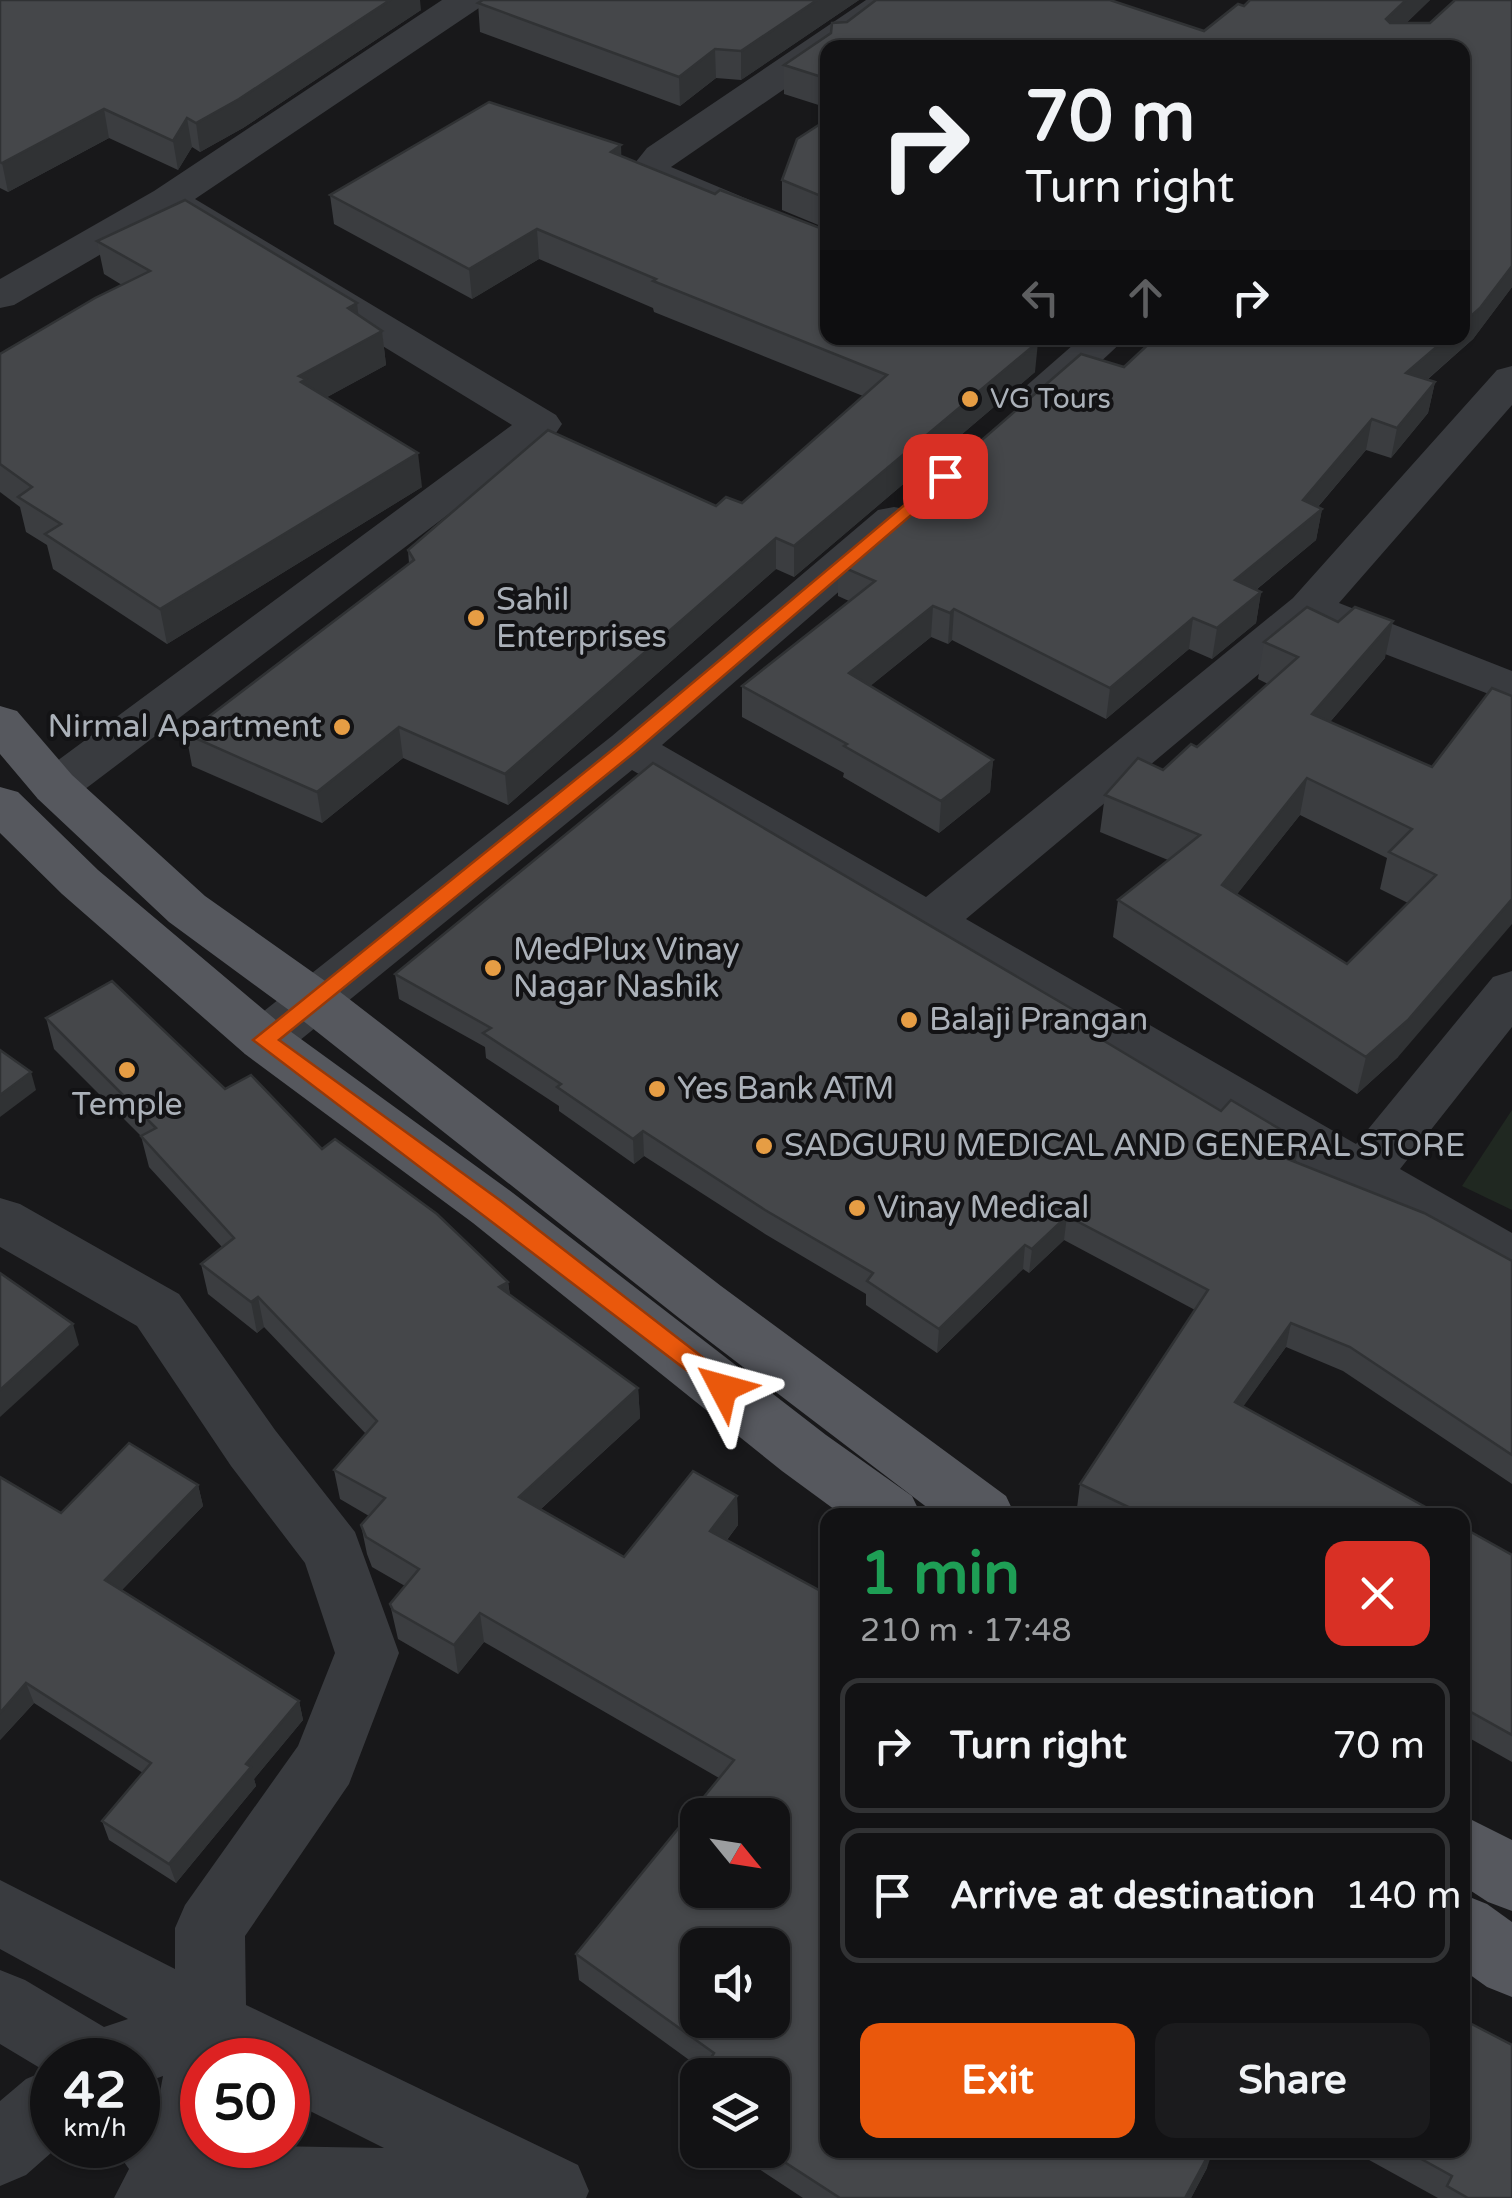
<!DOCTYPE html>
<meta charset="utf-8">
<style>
body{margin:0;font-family:"Varela Round",sans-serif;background:#1b1b1d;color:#f1f3f6;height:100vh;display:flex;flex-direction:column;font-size:38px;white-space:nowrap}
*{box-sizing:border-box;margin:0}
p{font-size:32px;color:#9c9ea0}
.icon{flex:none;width:55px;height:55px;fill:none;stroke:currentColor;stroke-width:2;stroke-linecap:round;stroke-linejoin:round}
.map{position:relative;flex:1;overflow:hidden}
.drawer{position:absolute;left:820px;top:1508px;width:650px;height:650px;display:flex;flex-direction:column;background:#121214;border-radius:20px;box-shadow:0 2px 8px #0004,0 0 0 2px #313234}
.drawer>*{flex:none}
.banner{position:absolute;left:820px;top:40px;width:650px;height:305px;border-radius:20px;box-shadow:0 2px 8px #0004,0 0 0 2px #313234;background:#121214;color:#f1f3f6;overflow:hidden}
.needle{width:65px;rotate:120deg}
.tools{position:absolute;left:680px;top:1798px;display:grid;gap:20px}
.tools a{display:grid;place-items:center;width:110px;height:110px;border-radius:20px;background:#121214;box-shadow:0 2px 8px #0004,0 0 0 2px #313234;font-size:50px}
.speed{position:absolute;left:30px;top:2038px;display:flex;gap:20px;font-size:50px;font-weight:700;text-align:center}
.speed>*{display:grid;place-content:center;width:130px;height:130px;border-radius:50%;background:#121214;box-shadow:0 2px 8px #0004,0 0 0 2px #313234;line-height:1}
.speed small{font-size:25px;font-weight:400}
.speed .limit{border:15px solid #d22;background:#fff;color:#111}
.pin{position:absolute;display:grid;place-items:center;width:85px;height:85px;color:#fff;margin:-42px;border-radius:20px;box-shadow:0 5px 15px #0006}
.me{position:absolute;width:110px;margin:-55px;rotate:309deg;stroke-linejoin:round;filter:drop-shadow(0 0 8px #0008)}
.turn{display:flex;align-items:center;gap:35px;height:210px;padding:0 40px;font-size:45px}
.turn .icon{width:130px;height:130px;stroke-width:2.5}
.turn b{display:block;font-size:70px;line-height:85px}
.lanes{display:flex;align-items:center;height:95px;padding:0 40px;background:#0003;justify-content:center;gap:50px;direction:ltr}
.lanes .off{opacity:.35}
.round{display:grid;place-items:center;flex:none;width:105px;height:105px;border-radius:20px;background:#1b1b1d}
.overview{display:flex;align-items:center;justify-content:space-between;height:170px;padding:0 40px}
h1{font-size:60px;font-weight:700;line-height:75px;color:#1e9e55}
.button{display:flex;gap:20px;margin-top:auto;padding:20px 40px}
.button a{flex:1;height:115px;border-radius:20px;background:#ea580c;color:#fff;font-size:40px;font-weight:700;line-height:115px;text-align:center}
.button a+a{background:#1b1b1d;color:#f1f3f6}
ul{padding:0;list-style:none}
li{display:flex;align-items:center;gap:30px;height:135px;margin:0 20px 15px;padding:0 20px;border:5px solid #313234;border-radius:20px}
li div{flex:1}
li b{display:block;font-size:38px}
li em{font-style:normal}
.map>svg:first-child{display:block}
.green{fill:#202821}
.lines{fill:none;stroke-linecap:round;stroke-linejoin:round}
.minor{fill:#393b3f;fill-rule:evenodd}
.major{fill:#56585e;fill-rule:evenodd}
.wall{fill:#3b3d40;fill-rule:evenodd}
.shaded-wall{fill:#303234}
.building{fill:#45474a;stroke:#303234;stroke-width:2.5;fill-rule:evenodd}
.route{fill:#ea580c;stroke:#983908;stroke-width:2.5}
.poi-dot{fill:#e69d44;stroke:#131315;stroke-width:4}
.labels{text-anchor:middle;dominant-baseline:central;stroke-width:8;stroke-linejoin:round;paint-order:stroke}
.far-poi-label{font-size:28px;fill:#abb1b9;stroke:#131315;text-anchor:start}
.poi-label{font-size:32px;fill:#abb1b9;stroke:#131315;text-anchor:start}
</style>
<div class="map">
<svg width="1512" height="2198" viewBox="0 0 1512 2198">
<rect width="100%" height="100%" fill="#18181a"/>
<path class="green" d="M1512,1110v100l-50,-24z"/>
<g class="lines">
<g class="minor">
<path d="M442,0h42l-5,8 -284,191 361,216 6,9 -6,9 -484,366 -17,5 -17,-5 -8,-12 8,-12 474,-350 -344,-210 -154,90 -14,3v-29l154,-88z"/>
<path d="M866,0h42l-64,48h-16v11l-157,108 157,66v26l-180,-72 -17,-19 16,-20z"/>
<path d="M1081,338h45l-79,74 -15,4 -15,-4 -6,-9 6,-9z"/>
<path d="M1512,366v39l-173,198 173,68v32l-197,-76 -349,292 390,225 137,-167 19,-6v56l-112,142 112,64v51l-20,-7 -860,-507 -349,284 -19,6 -19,-6 -8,-14 8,-14 367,-290 266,-226 16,-3 16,3 6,10 -6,10 -248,215 264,152 367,-299 204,-228z"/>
<path d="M0,1198l20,6 159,90 96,136 80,102 44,121 -50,131 -104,152 1,69 332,160 11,26 -3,7h-472l15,-29 -17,-24h26v-85h-86v85h8l-34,30 -26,11v-85l26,-22 19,-8 -45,-27v-74l25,10 79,47 24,-8 -128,-70v-69l175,89v-41l10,-23 113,-159 37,-93 -30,-90 -74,-97 -94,-140 -137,-79zM202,2060h86v40l96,48 -182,-3zM163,2076l-3,16 -19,-8z"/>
</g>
<g class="major">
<path d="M0,706l17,5 55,64 133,121 130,92 386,298 285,210 9,19h-78l-258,-197 -382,-302 -128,-94 -131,-123 -38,-45z"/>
<path d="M0,787l18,5 80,78 185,156 230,167 313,242 86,61 9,19h-79l-60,-44 -309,-248 -228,-169 -183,-160 -62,-61z"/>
<path d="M1462,1815l50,25v71l-24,-9 -26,-17z"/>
<path d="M1462,1894l25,10 25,18v75l-25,-10 -25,-18z"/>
</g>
</g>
<g class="wall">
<path d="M0,0l421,10 -178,118 -43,24 -8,-5 -14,23 -69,-32 -101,54 -8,-4z"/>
<path d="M859,0l-118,80 -25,-2 -36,28 -200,-74 -2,-29z"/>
<path d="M876,0h234l94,31 34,-27 6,2 6,-6h180l-24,23h24l25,-23h57v287l-39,52 -46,41 8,2 -7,31 -37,45 -25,-8 -48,57 4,2 -6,31 -60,50 5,2 -5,31 -44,36 -23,-10 -83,70 -154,-79 -4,4 -17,-7 -61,49 123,74 -3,32 -51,41 -96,-56 1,-4 -102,-56v-31l107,-85 -11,-5v-31l243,-211 43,13 31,-29h307v-290h-634v60l-44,-14v-29l47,-32 1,-10 15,-1z"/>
<path d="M828,119v110l-46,-19v-30z"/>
<path d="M621,156l413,184 1,32 -241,205 -18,-8 -268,236 -105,-47 -81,65 -130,-57 -6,-32 223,-171 -1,-13 334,-47 121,-107 -209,-84 -1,-4 -114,-49 -67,40 -138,-75 -4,-29z"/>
<path d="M97,241l261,74 24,16 4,34 -59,32 95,90 -255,157 -114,-75 -6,-24 -21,-13 -6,-25 -20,-15v-138l122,-69 -18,-11z"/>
<path d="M1264,642l121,16 -55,64 102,45 60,-79 -94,369 -41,37 -244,-157 5,-37 50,-40 -68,-28 5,-37 58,-25 34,-23 71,-63 -10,-5zM1300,815l87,43 -7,31 28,14 -61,61 -110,-70z"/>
<path d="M395,974l689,42 -2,12 139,83 79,30 -4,21 216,99v223l-169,-113 -57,-24 -43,59 197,109h-348l-15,-7 3,-24 115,-174 -131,-70 -35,33 -6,-4 -86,84 -71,-48v-11l-101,-60 -121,-78 -10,8 -75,-53v-5l-73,-48 -1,-11 -86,-48z"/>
<path d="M46,1018l179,71 97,60 186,133 2,13 128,93 2,30 -99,91 83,48 113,-61 1,29 -11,15 101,610 379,18 -16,30h-388l-73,-48h42l-69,-80 -124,-90 -3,-26 143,-176 -235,-136 -26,32 -60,-35 -8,-35 15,-18 -33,-19 -5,-13 -6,-29 8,-9 -29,-17 -6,-29 32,-36 -102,-107 -7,6 -49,-39 -7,-30 21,-17 -73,-80 -8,-31 -87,-87z"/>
<path d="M198,1485l5,21 -81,84 177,111 4,19 -49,59 2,7 -80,97 -67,-43 -7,-19 41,-48 -109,-70 -34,37 61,-227z"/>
<path d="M1462,1527l50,28v207l-50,-28z"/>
<path d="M698,2078v51l-12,-8 -1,-24z"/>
<path d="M1351,2150h111l50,48h-74z"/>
</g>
<g class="shaded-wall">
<path d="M390,0h30l1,10 -178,118 -43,24 -4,-29z"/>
<path d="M817,0h42l-118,80v-29z"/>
<path d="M1406,0h24l-49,48 5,-29z"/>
<path d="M715,49l1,29 -36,28 -1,-29z"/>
<path d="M104,109l5,29 -101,54 -6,-29z"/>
<path d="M187,118l5,29 -14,23 -5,-29z"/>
<path d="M621,145l1,30 -11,-23z"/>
<path d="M537,229l2,30 -67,40 -3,-30z"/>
<path d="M1512,266v21l-39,52 -73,64 6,-30 41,-35h15v-14z"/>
<path d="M357,303l4,34 -13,-29z"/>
<path d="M382,331l4,34 -77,42 -10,-31z"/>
<path d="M1038,342l-3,30 -241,205v-31z"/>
<path d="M1435,382l-7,31 -37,45 6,-30z"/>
<path d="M1372,419l-6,31 -62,73 18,-14 -6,31 -86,71 5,-31z"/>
<path d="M418,453l4,34 -255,157 -7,-35z"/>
<path d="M776,538v31l-268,236 -3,-31z"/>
<path d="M1261,592l-5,31 -44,36 5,-31z"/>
<path d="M933,606l-2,31 -83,67 1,-31z"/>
<path d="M954,609l-2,31 -4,4 2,-31z"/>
<path d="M1193,618l-4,31 -83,70 4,-31z"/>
<path d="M1393,621l-8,37 -80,93 7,-37z"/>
<path d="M399,727l4,31 -81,65 -5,-31z"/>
<path d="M993,760l-3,32 -51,41 2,-32z"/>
<path d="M1307,778l-7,37 -85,107 7,-37z"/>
<path d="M1512,899v25l-114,133 -41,37 9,-37z"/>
<path d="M31,1072l5,18 -36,27v-22z"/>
<path d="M643,1131l1,25 -10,8 -1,-25z"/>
<path d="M1300,1141l-5,24 -10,-7z"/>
<path d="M1067,1216l-3,24 -35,33 3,-24z"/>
<path d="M1025,1245l-2,24 -86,84 2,-24z"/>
<path d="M508,1282l4,30 -13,-25z"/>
<path d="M258,1297l6,30 -7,6 -6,-31z"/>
<path d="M1291,1323l-5,24 -56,78 5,-23z"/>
<path d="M73,1324l6,21 -79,72v-27z"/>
<path d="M638,1388l2,30 -118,108 -3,-29z"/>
<path d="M198,1485l5,21 -91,94 -7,-20z"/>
<path d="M737,1496l1,29 -27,35 -1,-29z"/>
<path d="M480,1613l4,29 -26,32 -4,-29z"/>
<path d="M26,1683l8,20 -34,37v-27z"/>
<path d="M299,1701l4,19 -49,59 2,7 -80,97 -7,-19 77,-100z"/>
<path d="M1211,2150h2l-6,18 -16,30h-6z"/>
</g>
<g class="building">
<path d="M0,0h390l-151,99 -43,24 -9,-5 -14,23 -69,-32 -102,54 -2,-1z"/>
<path d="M483,0h334l-76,51 -26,-2 -36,28 -201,-74z"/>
<path d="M876,0h234l94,31 34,-27 6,2 6,-6h156l-20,19 4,4h40l25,-23h57v266l-32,42 -18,16v-276h-634v31l-44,-14 47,-32 1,-10 15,-1z"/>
<path d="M489,102l132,43 -10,7 104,42 5,-4 108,41v107h196l14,4 -244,204 -18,-8 -271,236 -106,-47 -82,65 -131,-58 228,-174 -6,-10 140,-120 168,76 10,-9 16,6 145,-128 -234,-94 3,-2 -119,-50 -68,40 -139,-74z"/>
<path d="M828,119v80l-46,-19 15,-41z"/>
<path d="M185,200l172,103 -9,5 34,23 -83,45 7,3 -5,3 117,71 -258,156 -115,-75 16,-10 -43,-27 14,-10 -32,-23v-110l95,-56 55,-27 -53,-30z"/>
<path d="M1155,338h292l-41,35 29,9 -38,46 -25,-9 -69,81 19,9 -87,71 26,12 -44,36 -24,-10 -83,70 -156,-79 -4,4 -17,-7 -84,67 144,87 -52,41 -97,-55 3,-2 -105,-58 133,-105 -37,-16 243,-211 43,13z"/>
<path d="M1307,607l31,15 17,-15 38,14 -81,93 120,53 60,-79 20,8v203l-104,121 -42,37 -248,-157 82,-65 -95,-40 33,-37 25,12 28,-26 6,3 101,-90 -34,-15zM1307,778l105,51 -23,23 47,23 -89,89 -125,-79z"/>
<path d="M653,763l431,253 -8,8 145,87 10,-11 69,41 -15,17 139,55 88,48v194l-162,-108 -59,-24 -56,79 205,113h-295l-65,-31 128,-194 -141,-74 -35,33 -7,-4 -86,84 -72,-48 6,-8 -108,-63 -122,-79 -10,8 -76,-52 4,-3 -78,-51 8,-5 -96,-54z"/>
<path d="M112,981l113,108 26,-14 71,74 13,-10 102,75 71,68 -9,5 139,101 -119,109 105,60 69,-86 44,25 -27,35 118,64v555h383l-26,48h-345l-74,-48h6v-75h-72l14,-22 -138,-99 158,-194 -254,-147 -26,32 -61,-35 -3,-6 29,-35 -53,-32 -5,-12 24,-27 -51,-28 43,-49 -119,-124 -7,5 -50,-38 33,-26 -93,-102 15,-8 -110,-110zM698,1815h74v75h-74zM698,1945h74v75h-74z"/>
<path d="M0,1050l31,22 -31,23z"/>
<path d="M0,1273l73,51 -73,66z"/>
<path d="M129,1443l69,42 -93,95 194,121 -53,63 5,3 -82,97 -67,-43 49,-58 -125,-80 -26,30v-236l61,36z"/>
<path d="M1462,1527l50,28v180l-50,-28z"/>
<path d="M1462,2019l50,26v153h-44l-21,-12 5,-10 -47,-26h57z"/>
<path d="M698,2078v27l-13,-8z"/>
</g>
<path class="route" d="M945,471l9,5 -2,4 -316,271 -357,289 222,161 231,179 3,8 -3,7 -9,3 -470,-358 369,-298z"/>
<g class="poi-dot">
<circle cx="970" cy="399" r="10"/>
<circle cx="476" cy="618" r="10"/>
<circle cx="342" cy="727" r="10"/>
<circle cx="493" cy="968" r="10"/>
<circle cx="909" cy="1020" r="10"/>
<circle cx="127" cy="1070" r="10"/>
<circle cx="657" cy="1089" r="10"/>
<circle cx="764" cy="1146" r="10"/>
<circle cx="857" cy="1208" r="10"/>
</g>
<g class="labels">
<g class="far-poi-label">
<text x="990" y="399">VG Tours</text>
</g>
<g class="poi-label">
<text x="496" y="600">Sahil<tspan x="496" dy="37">Enterprises</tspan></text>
<text x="322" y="727" text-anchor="end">Nirmal Apartment</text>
<text x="513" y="950">MedPlux Vinay<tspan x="513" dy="37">Nagar Nashik</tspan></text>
<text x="929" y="1020">Balaji Prangan</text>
<text x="677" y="1089">Yes Bank ATM</text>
<text x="127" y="1105" text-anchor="middle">Temple</text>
<text x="784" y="1146">SADGURU MEDICAL AND GENERAL STORE</text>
<text x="877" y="1208">Vinay Medical</text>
</g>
</g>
</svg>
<div class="tools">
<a><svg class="needle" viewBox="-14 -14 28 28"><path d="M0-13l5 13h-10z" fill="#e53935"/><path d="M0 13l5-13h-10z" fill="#9c9ea0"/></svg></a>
<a><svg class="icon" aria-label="sound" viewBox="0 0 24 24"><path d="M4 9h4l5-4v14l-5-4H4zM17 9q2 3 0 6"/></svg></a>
<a><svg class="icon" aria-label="layers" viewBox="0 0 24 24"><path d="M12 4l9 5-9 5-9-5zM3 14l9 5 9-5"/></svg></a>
</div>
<div class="speed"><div>42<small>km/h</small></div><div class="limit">50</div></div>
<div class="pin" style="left:945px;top:476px;background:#d93025"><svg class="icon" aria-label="arrive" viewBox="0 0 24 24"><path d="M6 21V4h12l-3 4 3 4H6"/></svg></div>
<svg class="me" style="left:723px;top:1388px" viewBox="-20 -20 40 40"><path d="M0-17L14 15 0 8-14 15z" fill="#ea580c" stroke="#fff" stroke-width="4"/></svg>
<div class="banner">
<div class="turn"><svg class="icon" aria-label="right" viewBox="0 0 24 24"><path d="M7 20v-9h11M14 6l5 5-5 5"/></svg><div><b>70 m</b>Turn right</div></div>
<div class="lanes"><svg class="icon off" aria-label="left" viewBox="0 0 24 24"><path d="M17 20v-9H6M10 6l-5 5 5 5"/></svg><svg class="icon off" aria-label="ahead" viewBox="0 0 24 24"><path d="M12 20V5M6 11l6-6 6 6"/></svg><svg class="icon" aria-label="right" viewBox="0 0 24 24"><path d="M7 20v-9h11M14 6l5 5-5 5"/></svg></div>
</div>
<section class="drawer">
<div class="overview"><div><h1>1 min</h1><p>210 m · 17:48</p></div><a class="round" style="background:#d93025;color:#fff"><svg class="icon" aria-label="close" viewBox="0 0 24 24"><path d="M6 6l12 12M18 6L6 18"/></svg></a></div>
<ul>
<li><svg class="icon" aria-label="right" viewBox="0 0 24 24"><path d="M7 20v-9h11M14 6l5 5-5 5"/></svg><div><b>Turn right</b></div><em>70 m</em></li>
<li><svg class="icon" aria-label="arrive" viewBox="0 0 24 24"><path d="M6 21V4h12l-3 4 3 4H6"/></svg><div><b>Arrive at destination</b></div><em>140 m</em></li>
</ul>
<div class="button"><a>Exit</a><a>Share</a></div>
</section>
</div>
